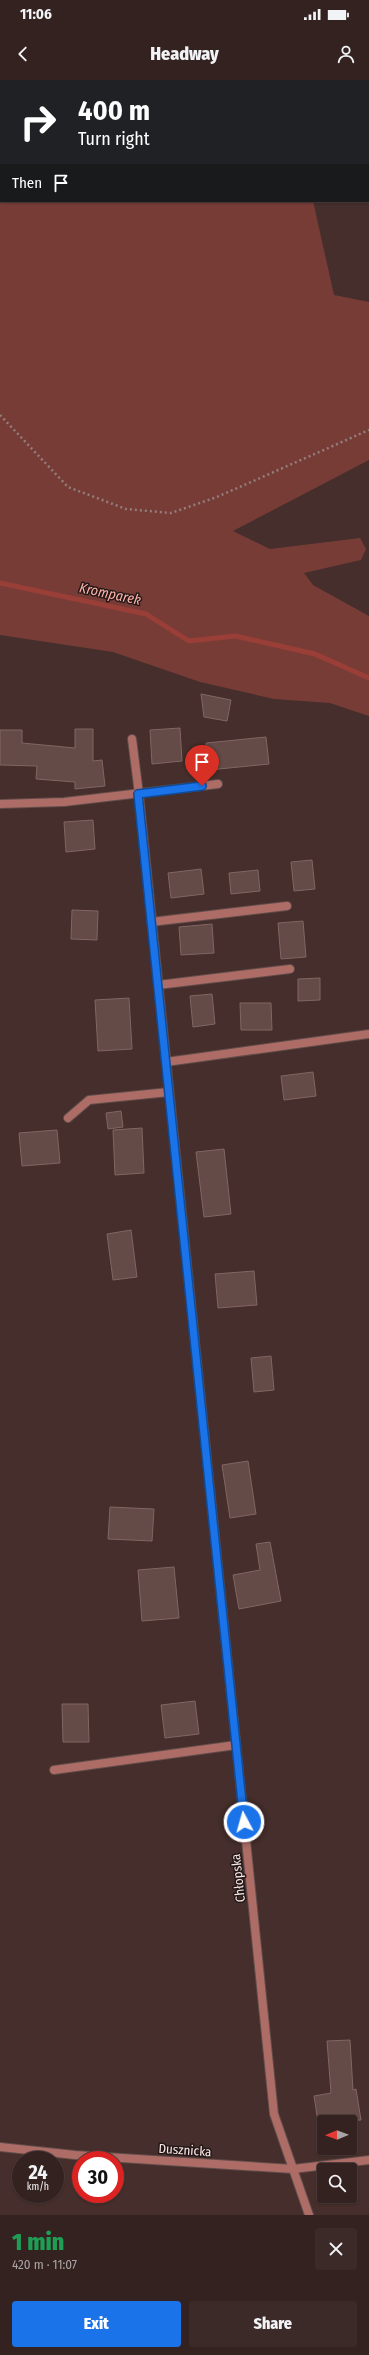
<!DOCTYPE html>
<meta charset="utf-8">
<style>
body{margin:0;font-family:"Fira Sans Condensed",sans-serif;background:#3c2a29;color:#f1f3f6;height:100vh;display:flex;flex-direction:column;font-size:15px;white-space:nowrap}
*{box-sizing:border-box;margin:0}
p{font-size:13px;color:#a9a4a5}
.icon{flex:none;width:22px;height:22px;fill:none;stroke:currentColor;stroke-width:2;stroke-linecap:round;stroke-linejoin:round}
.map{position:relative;height:2135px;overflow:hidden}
.panel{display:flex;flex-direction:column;background:#342220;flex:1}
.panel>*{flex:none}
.top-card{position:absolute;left:0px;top:0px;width:369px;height:122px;box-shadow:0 1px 3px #0004,0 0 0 1px #4e3f3e;background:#202124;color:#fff;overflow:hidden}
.needle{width:26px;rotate:269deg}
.tools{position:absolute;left:317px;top:2035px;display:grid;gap:8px}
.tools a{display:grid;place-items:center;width:40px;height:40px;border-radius:4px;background:#342220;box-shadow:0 1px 3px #0004,0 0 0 1px #4e3f3e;font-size:20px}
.speed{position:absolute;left:12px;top:2071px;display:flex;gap:8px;font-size:20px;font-weight:700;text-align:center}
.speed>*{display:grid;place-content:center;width:52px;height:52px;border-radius:50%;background:#342220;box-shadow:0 1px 3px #0004,0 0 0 1px #4e3f3e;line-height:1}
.speed small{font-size:10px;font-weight:400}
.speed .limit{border:6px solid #d22;background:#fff;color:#111}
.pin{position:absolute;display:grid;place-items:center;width:34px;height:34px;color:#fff;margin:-41px -17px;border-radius:50% 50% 50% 0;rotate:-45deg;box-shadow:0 0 4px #0007}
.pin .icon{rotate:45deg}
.me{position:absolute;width:44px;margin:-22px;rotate:354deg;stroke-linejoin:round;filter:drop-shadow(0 0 3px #0008)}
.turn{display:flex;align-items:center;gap:14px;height:84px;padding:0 12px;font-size:18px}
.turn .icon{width:52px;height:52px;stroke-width:2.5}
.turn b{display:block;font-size:28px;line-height:34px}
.then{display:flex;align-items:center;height:38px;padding:0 12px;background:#0003;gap:8px;font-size:15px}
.round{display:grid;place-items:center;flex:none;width:42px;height:42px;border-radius:4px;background:#3c2a29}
.headline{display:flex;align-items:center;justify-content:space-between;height:68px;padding:0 12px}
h1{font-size:24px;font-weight:800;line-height:30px;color:#1e9e55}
.button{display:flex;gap:8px;margin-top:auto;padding:8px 12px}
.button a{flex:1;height:46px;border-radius:4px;background:#1a73e8;color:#fff;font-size:16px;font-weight:800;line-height:46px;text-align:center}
.button a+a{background:#3c2a29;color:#f1f3f6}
.status{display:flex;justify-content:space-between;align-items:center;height:28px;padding:0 20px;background:#342220;direction:ltr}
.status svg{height:11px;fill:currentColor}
header{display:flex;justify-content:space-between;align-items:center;height:52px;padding:0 12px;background:#342220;font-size:18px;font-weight:800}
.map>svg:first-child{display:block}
.green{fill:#783c37}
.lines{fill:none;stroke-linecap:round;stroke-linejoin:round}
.stream{stroke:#9a3e38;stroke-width:5}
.building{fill:#644b48;stroke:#816663}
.lane-casing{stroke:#614c49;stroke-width:10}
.street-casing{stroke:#614c49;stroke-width:10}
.path{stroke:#927e7b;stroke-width:2.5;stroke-dasharray:2 3;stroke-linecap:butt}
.lane{stroke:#ad6d66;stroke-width:8}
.street{stroke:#ad6d66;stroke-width:8}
.route-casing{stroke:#114b97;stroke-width:10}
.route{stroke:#1a73e8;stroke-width:7}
.labels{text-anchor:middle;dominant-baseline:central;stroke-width:3;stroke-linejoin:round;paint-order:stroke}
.street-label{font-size:13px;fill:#f7e7e5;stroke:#241918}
.water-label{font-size:14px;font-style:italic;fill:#feb1a8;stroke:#241918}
</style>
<div class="status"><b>11:06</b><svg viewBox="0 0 49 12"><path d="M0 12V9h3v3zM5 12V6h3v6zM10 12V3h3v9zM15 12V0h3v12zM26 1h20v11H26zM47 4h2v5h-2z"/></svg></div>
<header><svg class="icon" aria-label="back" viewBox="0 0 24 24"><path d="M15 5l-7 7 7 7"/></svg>Headway<svg class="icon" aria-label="person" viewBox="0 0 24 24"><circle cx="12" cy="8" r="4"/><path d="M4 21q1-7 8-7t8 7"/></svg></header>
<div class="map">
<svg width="369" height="2135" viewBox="0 0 369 2135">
<rect width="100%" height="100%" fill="#452e2b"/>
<path class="green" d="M0,0l60,1h-59v120h312l21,94 35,7v158l-136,71 37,18 90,-11 6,11 -5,11 -57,13 9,12 56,31v100l-39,-13 -56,-4 -74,-17 -87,-30 -113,-17z"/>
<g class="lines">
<path class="stream" d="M0,503l146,31 43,27 46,-5 80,18 54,24"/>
</g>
<g class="building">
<path d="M201,614l30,6 -4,21 -23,-4z"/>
<path d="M180,648l2,33 -30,3 -2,-34z"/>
<path d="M75,649h18v32l9,-1 3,26 -30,3v-7l-39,-3 1,-13 -37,-1v-35h22v13l53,5z"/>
<path d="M266,657l3,27 -60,6 -3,-27z"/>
<path d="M93,740l2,29 -29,3 -2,-30z"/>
<path d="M312,780l3,29 -21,2 -3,-29z"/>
<path d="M201,789l3,25 -33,4 -3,-25z"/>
<path d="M258,790l2,21 -29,3 -2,-21z"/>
<path d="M72,830l26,1 -1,29 -26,-1z"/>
<path d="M303,841l3,36 -25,2 -3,-36z"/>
<path d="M212,844l2,29 -33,2 -2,-28z"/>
<path d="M320,898v22l-22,1v-22z"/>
<path d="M212,914l3,30 -22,3 -3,-31z"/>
<path d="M129,918l3,51 -34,2 -3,-51z"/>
<path d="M240,923h31l1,27h-31z"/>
<path d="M313,992l3,24 -32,4 -3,-24z"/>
<path d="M121,1031l2,16 -15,2 -2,-16z"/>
<path d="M142,1048l2,45 -29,2 -2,-45z"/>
<path d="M57,1050l3,33 -38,3 -3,-33z"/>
<path d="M224,1069l7,65 -27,3 -8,-65z"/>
<path d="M131,1150l6,47 -24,3 -6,-46z"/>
<path d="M254,1191l3,34 -39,3 -3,-34z"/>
<path d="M271,1276l3,34 -20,2 -3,-34z"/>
<path d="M248,1381l8,53 -26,4 -8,-53z"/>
<path d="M110,1427l44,2 -2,32 -44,-2z"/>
<path d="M270,1462l11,59 -42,8 -6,-34 27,-5 -4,-26z"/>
<path d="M174,1487l5,51 -37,3 -4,-51z"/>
<path d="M195,1621l4,33 -34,4 -4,-33z"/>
<path d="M62,1624h26l1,38h-26z"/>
<path d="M350,1960l3,50 3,-1 5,31 -43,2 -4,-26 17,-3 -4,-52z"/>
</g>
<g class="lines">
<defs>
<g id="lane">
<path d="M132,659l7,55"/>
<path d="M0,724l64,-2 154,-18"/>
<path d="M151,842l136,-16"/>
<path d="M158,905l132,-16"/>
<path d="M166,982l203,-28"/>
<path d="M68,1038l21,-18 80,-8"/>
<path d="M54,1690l182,-25"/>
</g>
<g id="street">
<path d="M139,714l135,1320 35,101"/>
<path d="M0,2067l75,8 218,14 76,-9"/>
</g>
</defs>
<use href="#lane" class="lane-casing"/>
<use href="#street" class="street-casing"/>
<path class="path" d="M0,335l68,72 58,22 45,4 46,-16 152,-67"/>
<use href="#lane" class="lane"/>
<use href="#street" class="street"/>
</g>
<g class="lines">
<defs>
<path id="route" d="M202,706l-64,8 106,1028"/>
</defs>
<use href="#route" class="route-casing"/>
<use href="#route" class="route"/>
</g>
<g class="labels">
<g class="street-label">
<text transform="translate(238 1798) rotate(-96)">Chłopska</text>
<text transform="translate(185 2070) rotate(4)">Dusznicka</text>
</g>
<g class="water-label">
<text transform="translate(110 514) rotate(12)">Kromparek</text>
</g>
</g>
</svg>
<div class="tools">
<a><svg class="needle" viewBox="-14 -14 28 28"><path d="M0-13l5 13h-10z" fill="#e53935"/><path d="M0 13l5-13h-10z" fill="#a9a4a5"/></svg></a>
<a><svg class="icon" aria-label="search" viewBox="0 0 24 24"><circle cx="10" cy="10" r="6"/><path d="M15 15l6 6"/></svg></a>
</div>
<div class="speed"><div>24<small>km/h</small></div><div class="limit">30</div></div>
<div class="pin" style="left:202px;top:706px;background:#d93025"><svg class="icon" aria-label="arrive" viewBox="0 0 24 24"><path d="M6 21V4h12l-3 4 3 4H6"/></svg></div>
<svg class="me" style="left:244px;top:1742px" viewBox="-20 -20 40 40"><circle r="17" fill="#1a73e8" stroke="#fff" stroke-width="3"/><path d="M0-11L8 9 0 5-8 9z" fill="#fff"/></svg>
<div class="top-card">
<div class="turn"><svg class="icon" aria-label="right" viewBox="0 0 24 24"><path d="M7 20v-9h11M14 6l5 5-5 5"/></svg><div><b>400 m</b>Turn right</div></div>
<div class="then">Then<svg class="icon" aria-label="arrive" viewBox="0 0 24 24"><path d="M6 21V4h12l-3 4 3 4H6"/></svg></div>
</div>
</div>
<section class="panel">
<div class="headline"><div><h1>1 min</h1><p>420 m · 11:07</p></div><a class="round"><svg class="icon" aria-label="close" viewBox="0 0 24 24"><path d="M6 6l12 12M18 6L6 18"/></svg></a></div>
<div class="button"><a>Exit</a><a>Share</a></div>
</section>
